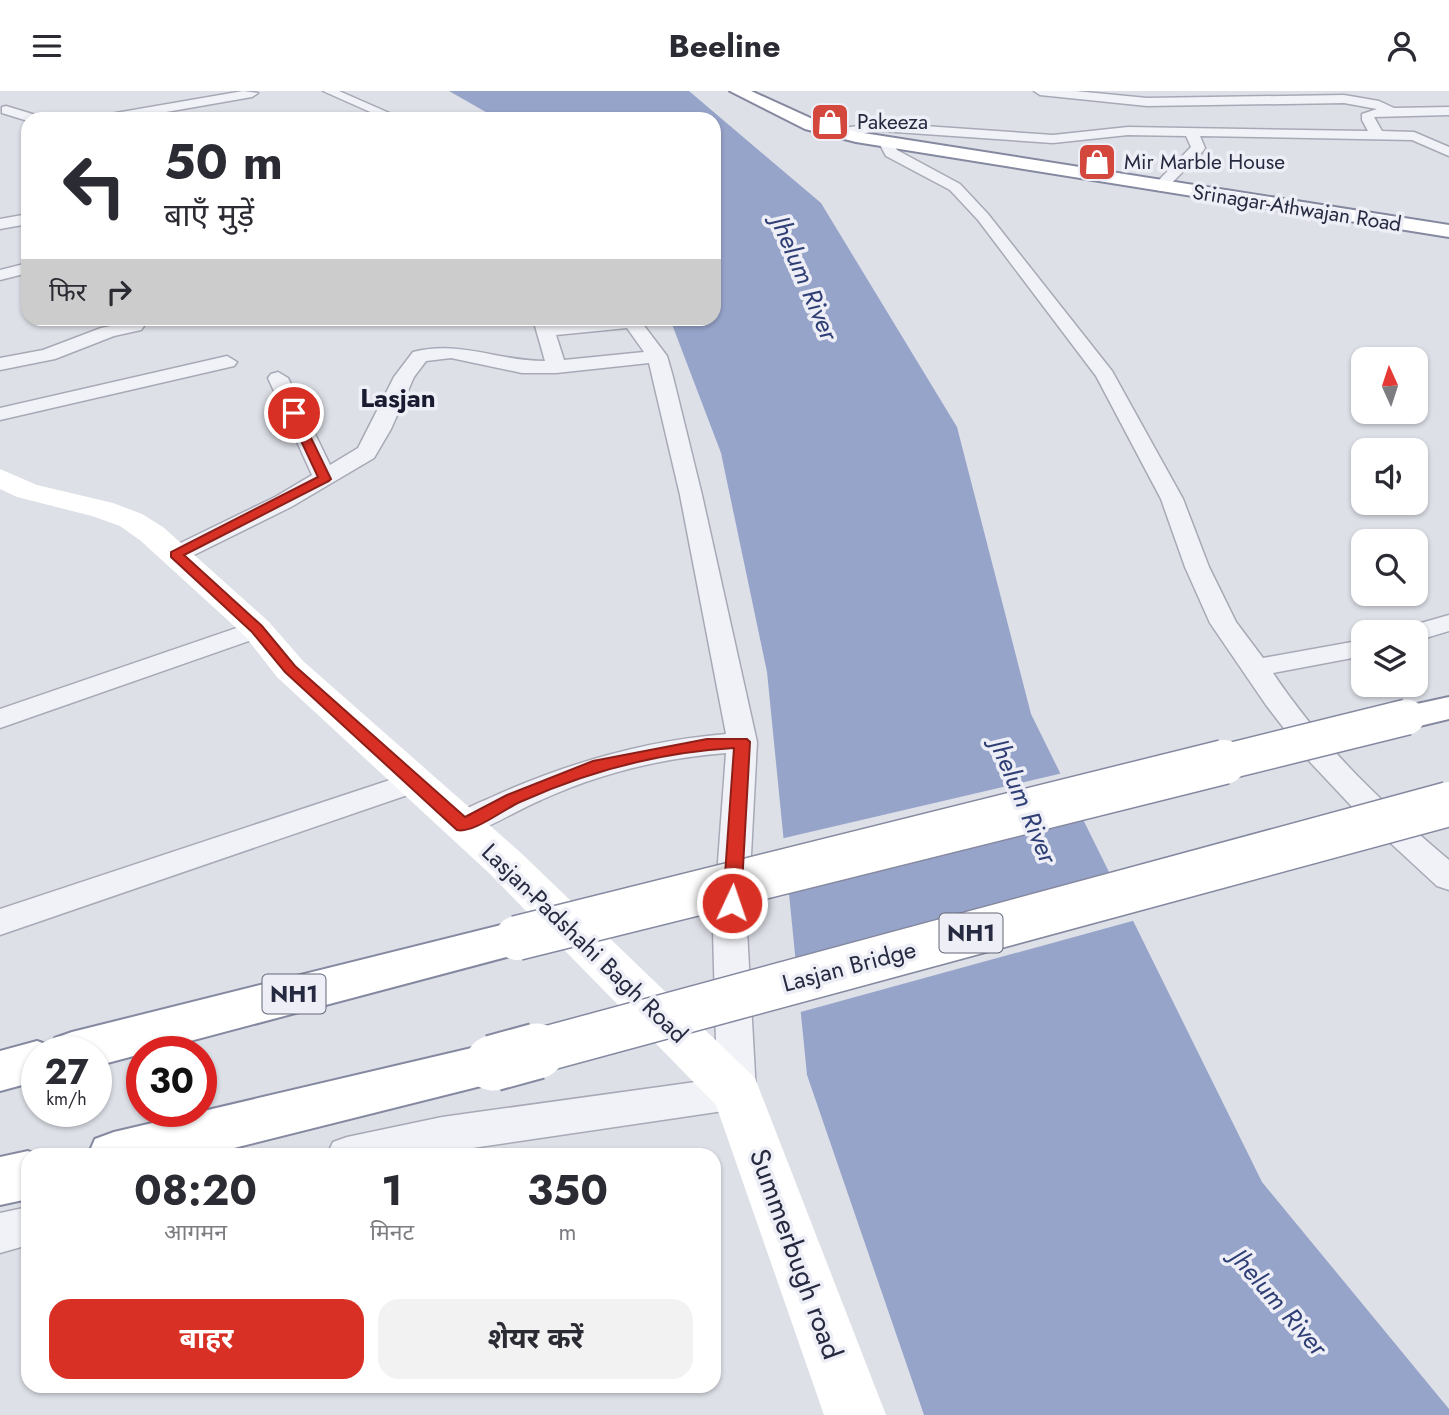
<!DOCTYPE html>
<html lang="hi">
<meta charset="utf-8">
<style>
body{margin:0;font-family:Jost,"Noto Sans Devanagari",sans-serif;background:#f2f2f3;color:#2b2b33;height:100vh;display:flex;flex-direction:column;font-size:26px;white-space:nowrap}
*{box-sizing:border-box;margin:0}
p{font-size:23px;color:#7c7c81}
.icon{flex:none;width:38px;height:38px;fill:none;stroke:currentColor;stroke-width:2;stroke-linecap:round;stroke-linejoin:round}
.map{position:relative;flex:1;overflow:hidden}
.sheet{position:absolute;left:21px;top:1057px;width:700px;height:245px;display:flex;flex-direction:column;background:#fff;border-radius:21px;box-shadow:0 2px 5px #0004}
.sheet>*{flex:none}
.top-card{position:absolute;left:21px;top:21px;width:700px;height:214px;border-radius:21px;box-shadow:0 2px 5px #0004;background:#fff;color:#2b2b33;overflow:hidden}
.needle{width:46px;rotate:357deg}
.tools{position:absolute;left:1351px;top:256px;display:grid;gap:14px}
.tools a{display:grid;place-items:center;width:77px;height:77px;border-radius:14px;background:#fff;box-shadow:0 2px 5px #0004;font-size:35px}
.speed{position:absolute;left:21px;top:945px;display:flex;gap:14px;font-size:35px;font-weight:700;text-align:center}
.speed>*{display:grid;place-content:center;width:91px;height:91px;border-radius:50%;background:#fff;box-shadow:0 2px 5px #0004;line-height:1}
.speed small{font-size:18px;font-weight:400}
.speed .limit{border:10px solid #d22;background:#fff;color:#111}
.pin{position:absolute;display:grid;place-items:center;width:60px;height:60px;color:#fff;margin:-30px;border:4px solid #fff;border-radius:50%;box-shadow:0 2px 7px #0007}
.me{position:absolute;width:77px;margin:-38px;rotate:3deg;stroke-linejoin:round;filter:drop-shadow(0 0 5px #0008)}
.turn{display:flex;align-items:center;gap:24px;height:147px;padding:0 28px;font-size:32px}
.turn .icon{width:91px;height:91px;stroke-width:2.5}
.turn b{display:block;font-size:49px;line-height:60px}
.then{display:flex;align-items:center;height:66px;padding:0 28px;background:#0003;gap:14px;font-size:26px}
.eta{display:flex;justify-content:space-evenly;align-items:center;height:119px;text-align:center}
.eta b{font-size:42px;font-weight:700;line-height:49px}
.button{display:flex;gap:14px;margin-top:auto;padding:14px 28px}
.button a{flex:1;height:80px;border-radius:21px;background:#d93025;color:#fff;font-size:28px;font-weight:700;line-height:80px;text-align:center}
.button a+a{background:#f2f2f3;color:#2b2b33}
header{display:flex;justify-content:space-between;align-items:center;height:91px;padding:0 28px;background:#fff;font-size:32px;font-weight:700}
.map>svg:first-child{display:block}
.water{fill:#97a4ca}
.pier{fill:#dee0e8}
.lines{fill:none;stroke-linecap:round;stroke-linejoin:round}
.street-casing{stroke:#a7a9b6;stroke-width:3}
.highway-casing{stroke:#8589a0;stroke-width:4}
.street{fill:#f1f2f7;fill-rule:evenodd}
.secondary{fill:#fff;fill-rule:evenodd}
.highway{fill:#fff;fill-rule:evenodd}
.highway-bridge-far2-casing{stroke:#8589a0;stroke-width:38;stroke-linecap:butt}
.highway-bridge-far1-casing{stroke:#8589a0;stroke-width:47;stroke-linecap:butt}
.highway-bridge-casing{stroke:#8589a0;stroke-width:59;stroke-linecap:butt}
.highway-bridge-far2{stroke:#fff;stroke-width:35}
.highway-bridge-far1{stroke:#fff;stroke-width:44}
.highway-bridge{stroke:#fff;stroke-width:55}
.route{fill:#d93025;stroke:#8d1f18;stroke-width:2}
.labels{text-anchor:middle;dominant-baseline:central;stroke-width:7;stroke-linejoin:round;paint-order:stroke}
.far-poi-label{font-size:21px;fill:#262a40;stroke:#eeeff6;text-anchor:start}
.far-street-label{font-size:21px;fill:#262a40;stroke:#eeeff6}
.shield{fill:#eeeff6;stroke:#626577;stroke-width:2}
.shield-label{font-size:23px;font-weight:bold;fill:#262a40}
.street-label{font-size:24px;fill:#262a40;stroke:#eeeff6}
.water-label{font-size:26px;font-style:italic;fill:#2f3f76;stroke:#eeeff6}
.far-district-label{font-size:26px;font-weight:bold;fill:#191c31;stroke:#eeeff6}
.near-street-label{font-size:28px;fill:#262a40;stroke:#eeeff6}
</style>
<header><svg class="icon" aria-label="menu" viewBox="0 0 24 24"><path d="M4 6h16M4 12h16M4 18h16"/></svg>Beeline<svg class="icon" aria-label="person" viewBox="0 0 24 24"><circle cx="12" cy="8" r="4"/><path d="M4 21q1-7 8-7t8 7"/></svg></header>
<div class="map">
<svg width="1449" height="1324" viewBox="0 0 1449 1324">
<rect width="100%" height="100%" fill="#dee0e8"/>
<path class="water" d="M449,0h240l132,112 136,224 74,287 231,468 187,227v6h-525l-117,-340 -40,-403 -46,-219 -51,-134h44v-200h-216z"/>
<g class="pier">
<path d="M1063,682l23,46 -301,76 -5,-56z"/>
<path d="M1114,784l22,45 -339,93 -5,-54z"/>
</g>
<g class="lines">
<defs>
<g id="street">
<path d="M243,0l15,2 -6,4 -126,22h-28l6,-4z"/>
<path d="M323,0h16l64,28h-17z"/>
<path d="M1034,0h41l72,7 197,-3 35,6 15,7 55,-1v8l-75,2 8,14 32,1 35,15v9l-37,-16 -212,-4 5,12 -2,3 -38,39 -5,1 -7,-4 2,-3 36,-37 -5,-11 -58,-1 -75,8 -172,-12 -46,6 -7,-4 7,-4 46,-6 172,12 75,-8 238,4h2l-6,-11v-6l15,-5 -33,-6 -197,3 -107,-11z"/>
<path d="M6,15l33,10 1,3h-12v2l-26,-8v-6z"/>
<path d="M886,48l5,1 6,10 63,34 28,30 124,157 71,128 26,68 27,55 27,36 100,-18v16l-90,17c48,72 110,131 176,187v30l-12,-4 -79,-73 -48,-51 -44,-57 -56,-82 -25,-56 -24,-68 -65,-123 -118,-156 -28,-30 -64,-34 -7,-13z"/>
<path d="M28,123v10l-28,5v-10z"/>
<path d="M28,172v10l-28,7v-10z"/>
<path d="M533,228h18l2,6 86,-6 28,37 6,21 29,118 55,247 -10,188 9,163 -5,12 -14,4 -312,46h-98l6,-13 14,-5 95,-20 275,-38 -4,-149 13,-177c-64,5 -126,20 -185,47 -26,11 -51,28 -78,36l-11,-3 -5,-8c9,-14 30,-21 45,-28 75,-34 152,-56 234,-63l-46,-239 -31,-132 -93,10h-34l-71,-15 -25,3 -12,16 -23,52 -17,29 -83,49 -107,53 -9,2 -9,-2 -3,-5 3,-5 109,-53 37,-22 -44,-97 3,-4 7,-2 10,6 42,87 28,-17 36,-71 19,-25c48,-12 84,9 132,9zM627,237l17,24 -80,8 -8,-25z"/>
<path d="M135,230l6,1 3,4 -3,4 -27,6 -59,23 -55,11v-12l43,-8 58,-22z"/>
<path d="M227,265l10,6 -3,4 -234,54v-12z"/>
<path d="M1449,524v16l-33,10v-9h-12l3,-5z"/>
<path d="M257,530l9,2 4,6 -4,6 -266,93v-19z"/>
<path d="M414,681l11,3 4,7 -4,7 -425,146v-26z"/>
<path d="M28,1116v38l-28,8v-40z"/>
</g>
<g id="highway">
<path d="M730,0h21l66,30 40,11 592,93v12l-593,-95 -51,-13z"/>
<path d="M1449,606v22l-42,10 -13,-4 -6,-8 6,-8z"/>
<path d="M517,830l16,5 6,12 -6,12 -437,116v-14h-59v29l-37,10v-40l37,-10 14,5 4,-8 17,-6z"/>
<path d="M493,952l17,6 8,14 -8,14 -17,6 -287,72h-118l7,-16 19,-7z"/>
<path d="M28,1060l10,4h-10v44l-28,6v-48z"/>
</g>
</defs>
<use href="#street" class="street-casing"/>
<use href="#highway" class="highway-casing"/>
<use href="#street" class="street"/>
<path class="secondary" d="M0,378l37,16 76,18 29,11 21,13 106,95 34,39 217,191 235,226 131,337h-62l-108,-310 -226,-231 -213,-197 -32,-41 -104,-95 -21,-15 -28,-10 -75,-19 -17,-8z"/>
<use href="#highway" class="highway"/>
<defs>
<path id="highway-bridge-far2" d="M1217,673l190,-47"/>
<g id="highway-bridge-far1">
<path d="M517,847l707,-176"/>
<path d="M530,962l919,-249"/>
</g>
<path id="highway-bridge" d="M493,972l44,-12"/>
</defs>
<use href="#highway-bridge-far2" class="highway-bridge-far2-casing"/>
<use href="#highway-bridge-far1" class="highway-bridge-far1-casing"/>
<use href="#highway-bridge" class="highway-bridge-casing"/>
<use href="#highway-bridge-far2" class="highway-bridge-far2"/>
<use href="#highway-bridge-far1" class="highway-bridge-far1"/>
<use href="#highway-bridge" class="highway-bridge"/>
</g>
<path class="route" d="M290,320l9,2 32,66 -2,2 -145,74 78,71 33,40 170,151 42,-22 86,-34 114,-22h40l3,3 -9,161 -3,5h-12l-3,-5 11,-155c-74,4 -147,24 -214,54 -16,7 -47,32 -63,28l-172,-158 -33,-40 -81,-75v-5l147,-75 -30,-64z"/>
<defs>
<symbol id="shop-square" viewBox="-11 -11 22 22"><rect x="-9" y="-9" width="18" height="18" rx="4" fill="#d4473c" stroke="#eeeff6"/><path d="M-5-2.5h2.3a2.7 3.5 0 0 1 5.4 0H5L5.5 6h-11ZM-1.5-2.5h3a1.5 2.3 0 0 0-3 0Z" fill="#fff"/></symbol>
</defs>
<g fill-rule="evenodd">
<use href="#shop-square" x="808" y="9" width="44" height="44"/>
<use href="#shop-square" x="1075" y="49" width="44" height="44"/>
</g>
<g class="labels">
<g class="far-poi-label">
<text x="857" y="31">Pakeeza</text>
<text x="1124" y="71">Mir Marble House</text>
</g>
<g class="far-street-label">
<text transform="translate(1297 117) rotate(9)">Srinagar-Athwajan Road</text>
</g>
<g class="shield">
<rect x="939.5" y="822.5" width="63" height="39" rx="5"/>
<rect x="262.5" y="883.5" width="63" height="39" rx="5"/>
</g>
<g class="shield-label">
<text x="971" y="842">NH1</text>
<text x="294" y="903">NH1</text>
</g>
<g class="street-label">
<text transform="translate(585 852) rotate(44)">Lasjan-Padshahi Bagh Road</text>
<text transform="translate(849 875) rotate(-15)">Lasjan Bridge</text>
</g>
<g class="water-label">
<text transform="translate(805 187) rotate(67)">Jhelum River</text>
<text transform="translate(1024 710) rotate(67)">Jhelum River</text>
<text transform="translate(1279 1211) rotate(49)">Jhelum River</text>
</g>
<g class="far-district-label">
<text x="398" y="307">Lasjan</text>
</g>
<g class="near-street-label">
<text transform="translate(796 1163) rotate(70)">Summerbugh road</text>
</g>
</g>
</svg>
<div class="tools">
<a><svg class="needle" viewBox="-14 -14 28 28"><path d="M0-13l5 13h-10z" fill="#e53935"/><path d="M0 13l5-13h-10z" fill="#7c7c81"/></svg></a>
<a><svg class="icon" aria-label="sound" viewBox="0 0 24 24"><path d="M4 9h4l5-4v14l-5-4H4zM17 9q2 3 0 6"/></svg></a>
<a><svg class="icon" aria-label="search" viewBox="0 0 24 24"><circle cx="10" cy="10" r="6"/><path d="M15 15l6 6"/></svg></a>
<a><svg class="icon" aria-label="layers" viewBox="0 0 24 24"><path d="M12 4l9 5-9 5-9-5zM3 14l9 5 9-5"/></svg></a>
</div>
<div class="speed"><div>27<small>km/h</small></div><div class="limit">30</div></div>
<div class="pin" style="left:294px;top:322px;background:#d93025"><svg class="icon" aria-label="arrive" viewBox="0 0 24 24"><path d="M6 21V4h12l-3 4 3 4H6"/></svg></div>
<svg class="me" style="left:732px;top:812px" viewBox="-20 -20 40 40"><circle r="17" fill="#d93025" stroke="#fff" stroke-width="3"/><path d="M0-11L8 9 0 5-8 9z" fill="#fff"/></svg>
<div class="top-card">
<div class="turn"><svg class="icon" aria-label="left" viewBox="0 0 24 24"><path d="M17 20v-9H6M10 6l-5 5 5 5"/></svg><div><b>50 m</b>बाएँ मुड़ें</div></div>
<div class="then">फिर<svg class="icon" aria-label="right" viewBox="0 0 24 24"><path d="M7 20v-9h11M14 6l5 5-5 5"/></svg></div>
</div>
<section class="sheet">
<div class="eta">
<div><b>08:20</b><p>आगमन</p></div>
<div><b>1</b><p>मिनट</p></div>
<div><b>350</b><p>m</p></div>
</div>
<div class="button"><a>बाहर</a><a>शेयर करें</a></div>
</section>
</div>
